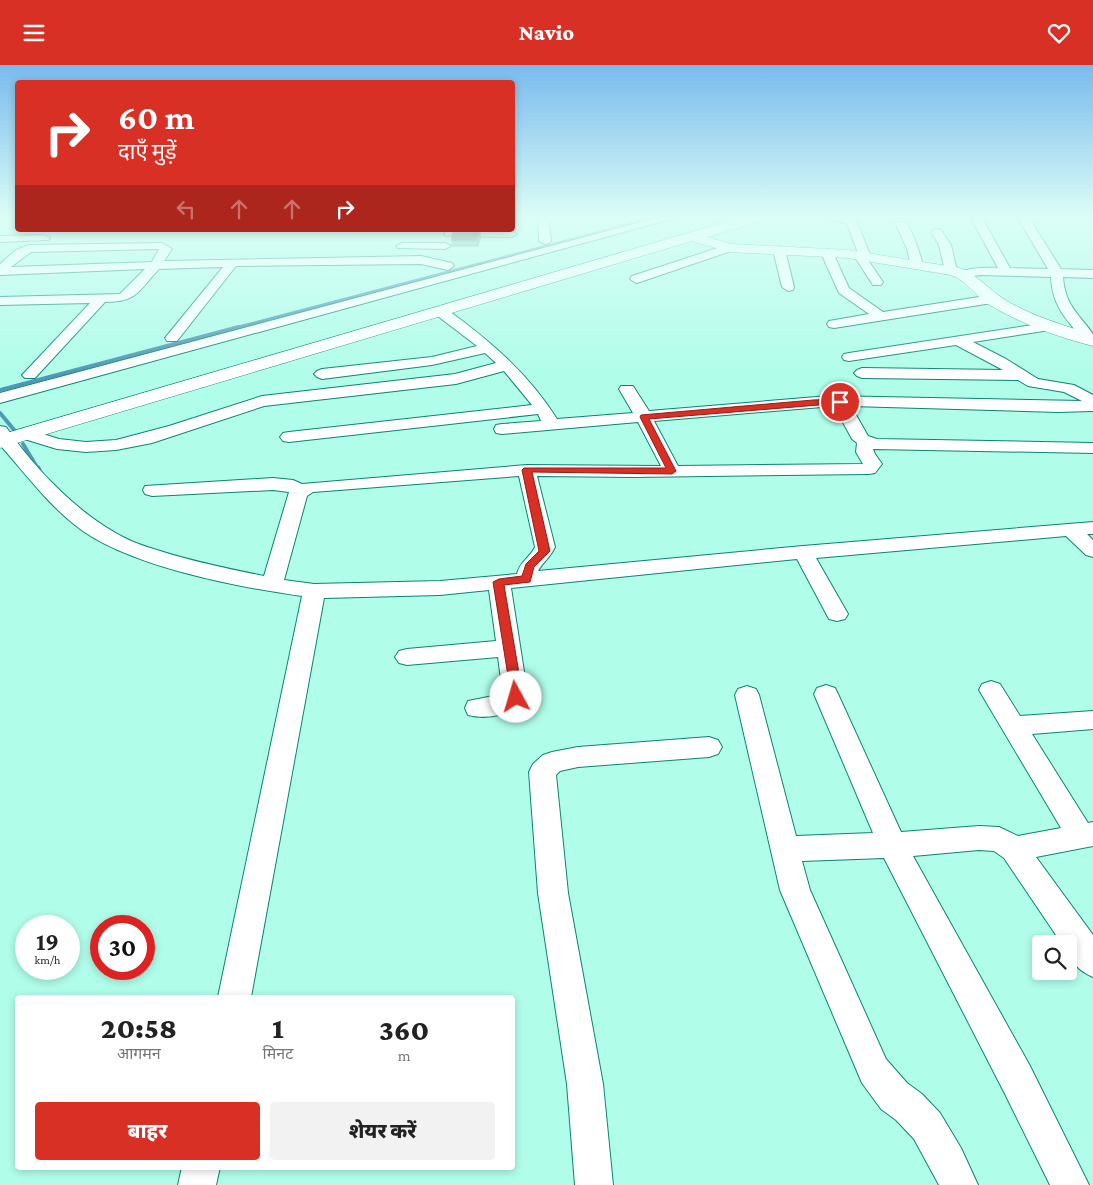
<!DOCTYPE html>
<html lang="hi">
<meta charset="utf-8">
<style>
body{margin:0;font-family:"Crimson Pro","Noto Sans Devanagari",serif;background:#f2f2f2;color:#222;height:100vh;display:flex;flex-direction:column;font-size:19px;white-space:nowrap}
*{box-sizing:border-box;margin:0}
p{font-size:16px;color:#767676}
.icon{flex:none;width:28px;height:28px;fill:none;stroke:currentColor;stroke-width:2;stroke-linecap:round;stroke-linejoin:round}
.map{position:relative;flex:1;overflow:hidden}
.drawer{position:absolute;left:15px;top:930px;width:500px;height:175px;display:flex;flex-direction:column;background:#fff;border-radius:5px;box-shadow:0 2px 8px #0003}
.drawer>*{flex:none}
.top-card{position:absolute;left:15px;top:15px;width:500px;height:152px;border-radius:5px;box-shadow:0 2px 8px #0003;background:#d93025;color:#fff;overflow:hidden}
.buttons{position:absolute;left:1032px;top:870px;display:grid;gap:10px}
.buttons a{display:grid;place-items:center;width:45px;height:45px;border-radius:5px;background:#fff;box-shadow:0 2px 8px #0003;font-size:25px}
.speed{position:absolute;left:15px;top:850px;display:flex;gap:10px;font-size:25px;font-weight:700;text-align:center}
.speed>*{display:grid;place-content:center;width:65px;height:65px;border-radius:50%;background:#fff;box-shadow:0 2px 8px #0003;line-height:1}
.speed small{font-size:12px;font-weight:400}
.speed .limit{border:8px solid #d22;background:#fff;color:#111}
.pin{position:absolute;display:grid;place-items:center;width:42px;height:42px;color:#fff;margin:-21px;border:2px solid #fff;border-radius:50%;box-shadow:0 1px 5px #0007}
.me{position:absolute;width:55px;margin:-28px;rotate:354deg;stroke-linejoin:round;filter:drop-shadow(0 0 4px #0008)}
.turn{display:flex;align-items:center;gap:18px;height:105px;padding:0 20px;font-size:22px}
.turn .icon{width:65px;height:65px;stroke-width:2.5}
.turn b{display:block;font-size:35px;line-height:42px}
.lanes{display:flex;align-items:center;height:48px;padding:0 20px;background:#0003;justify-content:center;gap:25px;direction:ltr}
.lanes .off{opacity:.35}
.eta{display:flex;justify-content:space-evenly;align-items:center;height:85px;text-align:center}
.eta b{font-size:30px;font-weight:800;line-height:35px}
.primary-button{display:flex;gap:10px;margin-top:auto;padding:10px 20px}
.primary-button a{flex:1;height:58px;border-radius:5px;background:#d93025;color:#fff;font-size:20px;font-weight:800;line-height:58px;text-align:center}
.primary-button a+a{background:#f2f2f2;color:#222}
header{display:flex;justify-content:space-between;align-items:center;height:65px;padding:0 20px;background:#d93025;color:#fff;font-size:22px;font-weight:800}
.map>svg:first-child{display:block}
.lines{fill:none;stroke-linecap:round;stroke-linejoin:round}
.stream-far2{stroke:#5197b7;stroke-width:3}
.stream-far1{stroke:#5197b7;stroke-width:4}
.stream{stroke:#5197b7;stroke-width:5}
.street-casing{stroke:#098571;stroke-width:2}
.secondary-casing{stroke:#098571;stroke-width:1}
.street{fill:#fff;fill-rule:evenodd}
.secondary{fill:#fff;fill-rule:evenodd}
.wall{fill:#66a495}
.shaded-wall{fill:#488073}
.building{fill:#1c4a40;stroke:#488073}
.route{fill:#d93025;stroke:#8d1f18}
</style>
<header><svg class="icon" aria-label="menu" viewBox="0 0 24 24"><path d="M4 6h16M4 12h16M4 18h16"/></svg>Navio<svg class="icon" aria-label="heart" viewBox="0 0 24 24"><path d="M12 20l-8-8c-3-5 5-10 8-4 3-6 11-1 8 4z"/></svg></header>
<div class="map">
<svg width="1093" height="1120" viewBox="0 0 1093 1120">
<rect width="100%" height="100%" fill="#b0fdea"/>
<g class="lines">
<path class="stream-far2" d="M235,263l419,-110"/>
<g class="stream-far1">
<path d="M0,325l239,-63"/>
<path d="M0,348l15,18"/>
<path d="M23,379l15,25"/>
</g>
<path class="stream" d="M38,403l1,2"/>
<defs>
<g id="street">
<path d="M538,153h10l3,23 -2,2 -4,1 -6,-3z"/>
<path d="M656,153h19l-675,185v-10z"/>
<path d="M826,153l30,2 15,37 -3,3 15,22 -2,3h-8l-19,-29 4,-3 -11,-29z"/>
<path d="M971,153h11l28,50 38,1 -30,-51h11l32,51 32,1v8l-30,-1c2,28 15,36 30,57l-2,3h-10c-17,-20 -29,-33 -30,-60l-72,-2 -15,3 -4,-1 -2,-3 2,-3c13,-3 24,-4 38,-3z"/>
<path d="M900,154c11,3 20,35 23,46l-2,3 -4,1 -6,-4 -4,-16 -12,-27z"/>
<path d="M937,164l4,1 10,15 6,26 -2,3h-8l-2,-3 -6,-26 -8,-13z"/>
<path d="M450,166h61l6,3 -6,3 -65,-1 -2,-2 2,-2z"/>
<path d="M44,170l6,3 -2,2 -48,2v-6z"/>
<path d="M162,178l10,6 -8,12 257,-5 31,7 2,3 -6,4 -27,-6 -185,2 -59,75h-10l-2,-3 58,-71 -64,2c-21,22 -21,33 -54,33l-70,76h-10l-3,-3 3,-3 65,-69 -90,2v-8l120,-3 25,-25 -145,6v-11l16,-14 13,-5zM159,184l-7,13 -141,5 20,-15z"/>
<path d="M402,178h43l6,3 -6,3 -47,-1 -2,-2z"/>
<path d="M730,179l6,4 -2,2 -94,32 -4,1 -6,-4 2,-3z"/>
<path d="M779,181l6,4 9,37 -1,3 -5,1 -6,-4 -9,-37z"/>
<path d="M827,184l6,4 16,35 34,24 109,-17 7,4 -7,4 -158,25 -5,-1 -2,-3 2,-3 40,-7 -30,-21 -18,-40z"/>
<path d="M440,242l5,1c44,32 83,65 112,111l76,-6 -14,-24 2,-3h12l16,25 180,-15 253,5 -18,-9 -36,-6 -10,-6 -156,-2 -5,-2 -3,-3 3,-3 5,-2 141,2 -47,-25 -107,16 -5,-1 -2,-3 2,-3 5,-1 203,-31 7,4 -2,3 -84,13 33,17 32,20 36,6 19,10v16l-35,1 -207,-6 17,30 9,3 216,4v10l-220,-4 2,5 7,10 -7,9 -6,1 -235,3 -97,-1 18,71c-5,11 -13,16 -17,24l265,-25 290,-24v12h-6l6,6v17l-7,-2 -20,-19 -250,22 32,56 -3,5 -8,2 -8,-2 -32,-60 -286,29 17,109c-10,18 -41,23 -60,18l-3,-7 3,-7 35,-7 -5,-37 -91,8 -8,-2 -4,-6 4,-6 8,-2 89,-8 -7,-51 -49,5 -116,3 -73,399h-33l84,-401c-64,-9 -177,-30 -227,-71 -28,-22 -51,-53 -75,-80v-19l6,1c30,44 77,92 125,114 9,4 20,7 29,10 35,11 69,18 104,25l25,-84 -16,-2 -121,6 -7,-2 -2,-4 2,-4 128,-8 20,2 9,4 225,-19 134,1 -23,-44 -136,12 -6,-1 -2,-4 2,-4 6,-1 39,-3 -3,-7 -249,28 -6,-1 -3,-4 3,-4 6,-1 243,-27 -28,-34 -48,13 -192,22 -112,37 -36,7 -30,2 -29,-3 -36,-11 -3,-4 3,-4 6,-1 32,10 27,3 30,-2 53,-14 93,-30 193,-22 41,-11 -11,-10 -53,12 -110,14 -5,-2 -3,-3 3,-3 5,-2 110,-12 45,-11 -42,-32 -2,-3 2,-3zM834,341l18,33 5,4 -1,9 7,12 -185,2 -24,-45zM519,411l16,71c-5,11 -15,14 -18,27l-77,7 -126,3 -30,-4 23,-84 6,-4z"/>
<path d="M991,616l9,3 20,32 73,-5v18l-61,5 56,89 5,-1v24l-57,11 57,78v42c-15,-6 -24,-17 -24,-33h-7l-58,-86 -10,-7 -15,-1 -66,6 117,210 59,119h-39l-46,-93 -120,-234 -82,3 8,29 76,169 21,24 15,11 18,19 21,35 17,37h-39l-25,-46 -18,-19 -15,-11 -19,-26 -82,-193 -45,-195 3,-6 9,-3 9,3 3,6 37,141 77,-3 -59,-139 3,-6 9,-3 9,3 3,6 63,138 78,-6 20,1 19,9 43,-8 -82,-138 3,-6z"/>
<path d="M709,672l9,3 4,7 -4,7 -9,3 -131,10 -18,4 -4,4 12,118 35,191 10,101h-38l-8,-101 -29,-191 -9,-121 4,-8 10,-9 9,-3 26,-5z"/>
<path d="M182,1102h38l-4,18h-38z"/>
</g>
<path id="secondary" d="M739,153h22l-1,3 -53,16 24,7 117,6 112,18c18,7 30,23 47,33 27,16 57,24 86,34v11c-35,-9 -74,-23 -105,-42 -13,-9 -22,-23 -37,-29l-103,-17 -118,-6 -38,-11 -692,207v-13z"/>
</defs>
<use href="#street" class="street-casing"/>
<use href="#secondary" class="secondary-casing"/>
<use href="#street" class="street"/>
<use href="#secondary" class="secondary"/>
</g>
<path class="wall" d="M480,167l1,6 -3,9h-26l-1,-9z"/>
<path class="shaded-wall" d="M480,167l1,6 -3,9 -1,-6z"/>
<path class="building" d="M453,167h27l-3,9h-25l-1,-3z"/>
<linearGradient id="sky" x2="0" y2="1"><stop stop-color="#79baed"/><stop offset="0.49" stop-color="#dbfef6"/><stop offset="1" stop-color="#dbfef6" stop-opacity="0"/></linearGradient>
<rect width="1093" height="310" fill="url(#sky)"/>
<path class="route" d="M840,334l5,3 -2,1 -194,16 27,52 -4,3 -140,-2 18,79 -16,16 -4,15 -26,3 19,112 -2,4h-9l-19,-119 6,-3 23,-3 4,-12 13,-13 -17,-81 2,-2h142l-26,-51 1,-2 172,-15z"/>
</svg>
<div class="buttons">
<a><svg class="icon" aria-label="search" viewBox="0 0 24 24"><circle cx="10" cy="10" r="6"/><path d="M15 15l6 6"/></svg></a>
</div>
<div class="speed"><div>19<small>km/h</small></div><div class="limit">30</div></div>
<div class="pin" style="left:840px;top:337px;background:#d93025"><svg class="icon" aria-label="arrive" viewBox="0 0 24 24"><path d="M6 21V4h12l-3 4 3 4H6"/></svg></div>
<svg class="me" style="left:516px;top:632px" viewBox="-20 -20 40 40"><circle r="19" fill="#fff"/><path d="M0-13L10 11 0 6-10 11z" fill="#d93025"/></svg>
<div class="top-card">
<div class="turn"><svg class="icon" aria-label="right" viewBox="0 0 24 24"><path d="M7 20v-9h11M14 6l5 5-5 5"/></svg><div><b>60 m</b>दाएँ मुड़ें</div></div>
<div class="lanes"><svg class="icon off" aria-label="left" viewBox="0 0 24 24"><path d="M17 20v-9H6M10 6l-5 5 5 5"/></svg><svg class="icon off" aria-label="ahead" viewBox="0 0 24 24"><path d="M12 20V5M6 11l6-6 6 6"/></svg><svg class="icon off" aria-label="ahead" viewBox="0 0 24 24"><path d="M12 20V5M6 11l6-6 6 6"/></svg><svg class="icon" aria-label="right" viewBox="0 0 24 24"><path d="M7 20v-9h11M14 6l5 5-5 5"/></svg></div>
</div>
<section class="drawer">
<div class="eta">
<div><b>20:58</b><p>आगमन</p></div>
<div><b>1</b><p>मिनट</p></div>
<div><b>360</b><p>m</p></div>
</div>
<div class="primary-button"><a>बाहर</a><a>शेयर करें</a></div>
</section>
</div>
